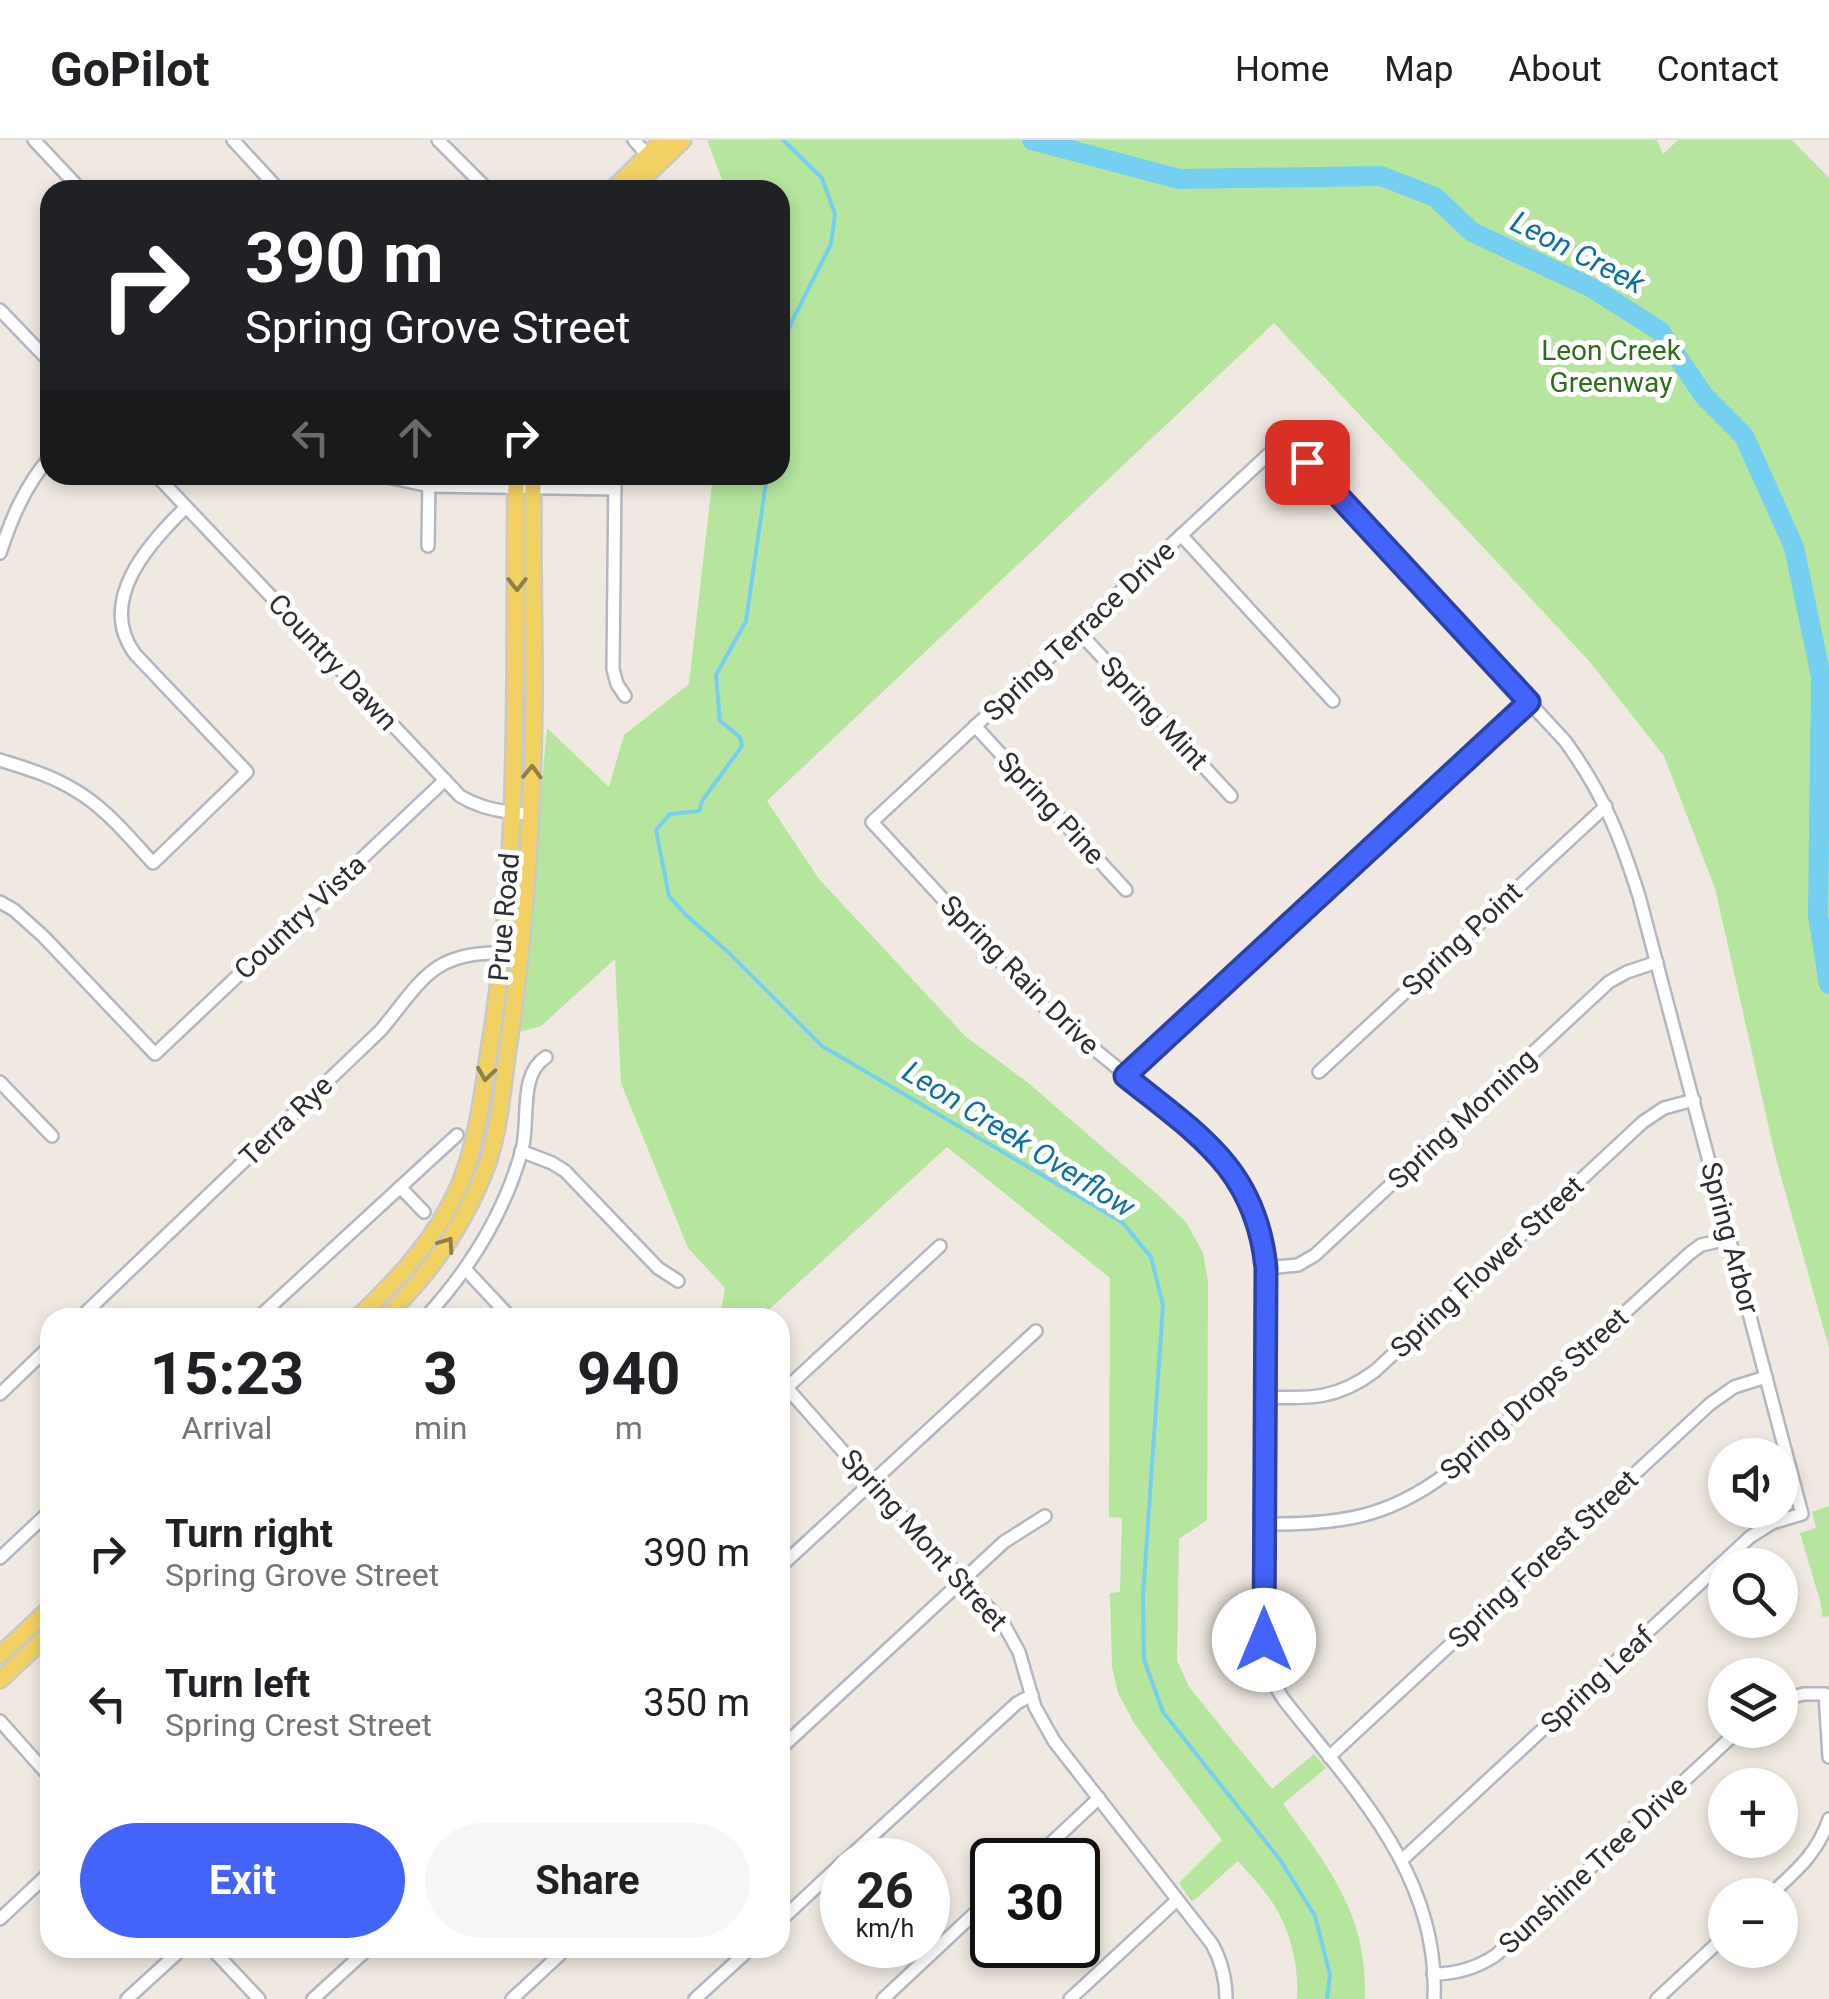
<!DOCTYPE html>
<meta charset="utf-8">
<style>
body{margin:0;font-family:Roboto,sans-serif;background:#f6f6f6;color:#202124;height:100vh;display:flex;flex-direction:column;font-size:38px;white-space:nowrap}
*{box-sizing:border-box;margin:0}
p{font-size:32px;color:#757577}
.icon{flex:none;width:55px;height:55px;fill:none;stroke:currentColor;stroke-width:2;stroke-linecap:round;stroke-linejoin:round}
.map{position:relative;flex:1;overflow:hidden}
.sheet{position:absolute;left:40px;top:1168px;width:750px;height:650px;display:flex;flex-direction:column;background:#fff;border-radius:30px;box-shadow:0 5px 15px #0003}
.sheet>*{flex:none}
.top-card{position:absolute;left:40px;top:40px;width:750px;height:305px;border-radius:30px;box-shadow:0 5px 15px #0003;background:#202124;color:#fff;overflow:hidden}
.fabs{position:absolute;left:1708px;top:1298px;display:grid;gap:20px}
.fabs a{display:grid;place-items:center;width:90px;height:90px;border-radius:50%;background:#fff;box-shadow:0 5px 15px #0003;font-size:50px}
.speed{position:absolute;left:820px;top:1698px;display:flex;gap:20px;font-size:50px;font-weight:700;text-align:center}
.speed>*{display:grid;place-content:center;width:130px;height:130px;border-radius:50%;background:#fff;box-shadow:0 5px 15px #0003;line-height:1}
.speed small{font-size:25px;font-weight:400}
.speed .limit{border:5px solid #111;border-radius:15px;background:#fff;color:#111}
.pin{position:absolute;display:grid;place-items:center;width:85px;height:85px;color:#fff;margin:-42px;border-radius:20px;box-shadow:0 5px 15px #0006}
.me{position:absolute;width:110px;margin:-55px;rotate:0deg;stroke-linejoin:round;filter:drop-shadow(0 0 8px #0008)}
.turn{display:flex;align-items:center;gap:35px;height:210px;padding:0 40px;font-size:45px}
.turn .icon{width:130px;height:130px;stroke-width:2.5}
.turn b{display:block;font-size:70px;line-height:85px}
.lanes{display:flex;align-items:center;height:95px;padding:0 40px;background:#0003;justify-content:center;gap:50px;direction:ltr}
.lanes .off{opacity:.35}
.eta{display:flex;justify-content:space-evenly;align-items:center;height:170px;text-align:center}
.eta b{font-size:60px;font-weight:700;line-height:70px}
.cta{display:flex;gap:20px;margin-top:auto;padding:20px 40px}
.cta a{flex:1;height:115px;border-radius:60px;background:#4264fb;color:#fff;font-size:40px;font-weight:700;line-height:115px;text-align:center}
.cta a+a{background:#f6f6f6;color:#202124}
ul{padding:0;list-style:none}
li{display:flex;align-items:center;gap:30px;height:150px;padding:0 40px}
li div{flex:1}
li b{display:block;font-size:38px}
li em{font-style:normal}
header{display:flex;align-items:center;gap:60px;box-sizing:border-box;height:140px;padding:0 50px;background:#fff;border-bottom:2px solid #e0e0e0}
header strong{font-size:48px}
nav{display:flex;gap:55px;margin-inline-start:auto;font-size:35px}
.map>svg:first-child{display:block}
.green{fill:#b6e59e}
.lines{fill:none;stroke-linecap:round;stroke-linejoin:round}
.stream{stroke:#75cff0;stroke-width:4}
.river{stroke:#75cff0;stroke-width:20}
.minor-casing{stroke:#b4b7c1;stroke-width:16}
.major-casing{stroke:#c9c9c9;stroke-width:20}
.minor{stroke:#fff;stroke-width:11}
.major{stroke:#f2d163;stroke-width:15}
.oneway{stroke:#908048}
.route-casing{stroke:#2b41a3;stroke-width:25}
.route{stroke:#4264fb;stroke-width:18}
.labels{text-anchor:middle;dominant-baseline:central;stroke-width:10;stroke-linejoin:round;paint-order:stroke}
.park-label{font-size:28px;fill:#2c6e1b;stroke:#fff}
.street-label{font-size:28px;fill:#2e2e2e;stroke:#fff}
.water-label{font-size:30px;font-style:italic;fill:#0d6fa3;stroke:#fff}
</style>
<header>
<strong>GoPilot</strong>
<nav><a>Home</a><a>Map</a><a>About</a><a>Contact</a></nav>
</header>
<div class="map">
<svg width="1829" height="1859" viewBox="0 0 1829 1859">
<rect width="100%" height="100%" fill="#efe9e1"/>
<g class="green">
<path d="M707,0h950l6,14 15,-14h114l37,38v1170l-54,-193 -60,-267 -51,-132 -74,-94 -316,-339 -507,478 52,78 147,158 61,45 130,112 29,28 17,31 5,29 -1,238 -28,19 -2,121 12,27 83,102 42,-35 12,14 -43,36c46,64 85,111 82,195h-68c2,-32 -6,-67 -23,-94 -10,-16 -24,-30 -36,-44l-46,41 -13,-19 43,-43 -67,-88 -21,-29 -16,-30 -6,-26 -2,-74 10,-1 2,-74 -13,-1 1,-239 -163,-131 -186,170h-41l5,-29 -37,-40 -67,-165 -6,-124 -74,67 -22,6 28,-304 62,59 15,-52 65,-51 24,-209h67v-285h-54z"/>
<path d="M522,433l6,52 -3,170h-2l-2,-2z"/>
<path d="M1829,1366v110l-7,1 -1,-13 -21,-71 16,-5 -4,-16z"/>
</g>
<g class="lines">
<g class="stream">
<path d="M780,249l9,-62 42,-83 4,-30 -13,-36 -39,-38"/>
<path d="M767,335l-21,146 -30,54 4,46 20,16 2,9 -40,55 -3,10 -29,3 -14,16 13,66 17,19 42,37 94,94 300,176 29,35 12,48 -20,291 1,64 19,52 118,149 34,55 15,59 -3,24"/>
</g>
<path class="river" d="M1032,0l147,39 202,-3 54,21 37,35 120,56 68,43 44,65 40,40 50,111 27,130 -3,239 11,68"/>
<defs>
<g id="minor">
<path d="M34,0l47,50"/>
<path d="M233,0l46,50"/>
<path d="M438,0l50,50"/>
<path d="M634,0l17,19"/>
<path d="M0,170l50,52"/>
<path d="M156,335l304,321c21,13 45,17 70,18"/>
<path d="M379,335l50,11 186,3"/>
<path d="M615,335l-2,194 4,15 8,12"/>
<path d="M1181,395l152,166"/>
<path d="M428,406l1,-71"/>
<path d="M0,413c12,-36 25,-67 50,-96"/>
<path d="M1078,491l153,165"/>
<path d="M975,586l151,164"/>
<path d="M0,620c25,8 50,15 73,29 32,18 55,47 80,74l94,-91 -112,-118c-39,-53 14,-111 51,-147"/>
<path d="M0,762l14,8 30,27 111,117 290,-274"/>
<path d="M1319,932l287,-266"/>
<path d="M1125,936l404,-374"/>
<path d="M0,942l52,54"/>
<path d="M521,1011l31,12 13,8 93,97 20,13"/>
<path d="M400,1047l24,25"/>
<path d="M1266,1128l32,-3 17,-10 294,-273 18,-10 30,-10"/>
<path d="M465,1129l46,49"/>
<path d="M80,1178l301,-288c40,-48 51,-79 121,-77"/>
<path d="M258,1178l199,-183"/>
<path d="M425,1178c44,-48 79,-104 97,-168 8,-30 -4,-75 24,-93"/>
<path d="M787,1248l84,95 132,140 16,29 16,55 19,34 158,203c10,18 14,35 14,55"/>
<path d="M0,1254l50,-48"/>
<path d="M780,1254l160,-148"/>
<path d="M1266,1257c44,2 72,2 109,-26l268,-249 21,-14 30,-8"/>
<path d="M1264,1384c82,1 132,-8 196,-61l229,-209 12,-9 28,-6"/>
<path d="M0,1418l50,-47"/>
<path d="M780,1427l256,-236"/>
<path d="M1780,1560l24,-6h21l4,63"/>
<path d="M0,1581l50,56"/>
<path d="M780,1609l224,-207 41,-26"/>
<path d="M1329,1617l381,-353 24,-17 32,-10"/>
<path d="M846,1720l171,-157 15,-8"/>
<path d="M1033,1720l66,-62"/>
<path d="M1402,1720l348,-323 22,-14 30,-9 -163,-618c-19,-60 -36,-103 -74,-155l-280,-302 -413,383 151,164 31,30 145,119 26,27 21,32 8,18 10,37 2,19 -2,372c2,23 7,41 20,60 70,89 156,176 150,299"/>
<path d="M1770,1755c27,-25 47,-41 59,-76"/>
<path d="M0,1779l47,-44 3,-14"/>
<path d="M780,1781l62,-58"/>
<path d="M211,1808l48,51"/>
<path d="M1433,1834c23,0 44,-6 63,-19l243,-225"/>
<path d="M127,1859l56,-51"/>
<path d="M313,1859l56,-51"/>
<path d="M512,1859l55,-51"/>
<path d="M695,1859l56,-51"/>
<path d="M883,1859l109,-102"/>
<path d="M1070,1859l107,-99"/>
<path d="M1657,1859l68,-63"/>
</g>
<g id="major">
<path d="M612,50l51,-50"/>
<path d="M631,50l52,-50"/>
<path d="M357,1178c41,-39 79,-79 102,-132 20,-48 24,-98 32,-148 30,-186 23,-375 25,-563"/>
<path d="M384,1178c47,-45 82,-95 104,-156 13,-40 15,-85 22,-127 16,-112 23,-227 24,-340 0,-73 -2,-147 -1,-220"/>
<path d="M0,1515l50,-47"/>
<path d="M0,1540l50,-47"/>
</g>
</defs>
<use href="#minor" class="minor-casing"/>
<use href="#major" class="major-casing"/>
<use href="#minor" class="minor"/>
<use href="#major" class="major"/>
</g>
<defs><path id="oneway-chevron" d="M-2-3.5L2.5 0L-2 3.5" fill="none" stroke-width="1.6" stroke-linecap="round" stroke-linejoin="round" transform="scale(2.5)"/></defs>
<g class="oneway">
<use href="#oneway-chevron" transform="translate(517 444) rotate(90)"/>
<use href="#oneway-chevron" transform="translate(532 632) rotate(-88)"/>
<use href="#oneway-chevron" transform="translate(486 934) rotate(98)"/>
<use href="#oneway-chevron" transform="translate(447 1104) rotate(-55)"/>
</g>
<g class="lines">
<defs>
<path id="route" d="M1264,1500l2,-372c-10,-100 -69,-134 -141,-192l404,-374 -222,-240"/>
</defs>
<use href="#route" class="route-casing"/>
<use href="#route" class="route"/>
</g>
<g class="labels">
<g class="park-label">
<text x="1611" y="210">Leon Creek<tspan x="1611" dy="32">Greenway</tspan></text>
</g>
<g class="street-label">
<text transform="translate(1079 491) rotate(-43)">Spring Terrace Drive</text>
<text transform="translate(333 522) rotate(47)">Country Dawn</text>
<text transform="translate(1154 573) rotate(47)">Spring Mint</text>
<text transform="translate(1051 668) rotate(47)">Spring Pine</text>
<text transform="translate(300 777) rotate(-43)">Country Vista</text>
<text transform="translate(504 777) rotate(-85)">Prue Road</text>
<text transform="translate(1462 799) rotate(-43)">Spring Point</text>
<text transform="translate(1020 835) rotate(45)">Spring Rain Drive</text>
<text transform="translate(1462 979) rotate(-43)">Spring Morning</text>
<text transform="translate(286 981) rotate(-44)">Terra Rye</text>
<text transform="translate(1730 1098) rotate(75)">Spring Arbor</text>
<text transform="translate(1487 1127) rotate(-43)">Spring Flower Street</text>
<text transform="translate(1534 1254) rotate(-42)">Spring Drops Street</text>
<text transform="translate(924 1400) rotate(48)">Spring Mont Street</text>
<text transform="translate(1543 1419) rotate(-43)">Spring Forest Street</text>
<text transform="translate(1597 1540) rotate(-43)">Spring Leaf</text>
<text transform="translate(1593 1725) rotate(-43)">Sunshine Tree Drive</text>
</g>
<g class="water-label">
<text transform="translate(1578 112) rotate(27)">Leon Creek</text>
<text transform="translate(1019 999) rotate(32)">Leon Creek Overflow</text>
</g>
</g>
</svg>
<div class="fabs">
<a><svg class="icon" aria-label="sound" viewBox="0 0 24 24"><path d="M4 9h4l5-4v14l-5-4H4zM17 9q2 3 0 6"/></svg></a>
<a><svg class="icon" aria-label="search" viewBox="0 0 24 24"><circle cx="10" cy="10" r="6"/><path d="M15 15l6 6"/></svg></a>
<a><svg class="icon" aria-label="layers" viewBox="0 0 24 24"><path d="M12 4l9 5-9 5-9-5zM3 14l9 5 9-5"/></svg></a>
<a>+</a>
<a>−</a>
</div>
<div class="speed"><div>26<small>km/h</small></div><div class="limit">30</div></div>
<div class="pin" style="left:1307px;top:322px;background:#d93025"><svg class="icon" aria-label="arrive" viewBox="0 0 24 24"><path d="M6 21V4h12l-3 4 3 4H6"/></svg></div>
<svg class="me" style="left:1264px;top:1500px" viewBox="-20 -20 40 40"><circle r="19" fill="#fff"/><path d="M0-13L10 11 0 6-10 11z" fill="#4264fb"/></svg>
<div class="top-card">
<div class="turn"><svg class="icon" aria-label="right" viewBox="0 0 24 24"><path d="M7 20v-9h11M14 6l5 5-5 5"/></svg><div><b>390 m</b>Spring Grove Street</div></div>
<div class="lanes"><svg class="icon off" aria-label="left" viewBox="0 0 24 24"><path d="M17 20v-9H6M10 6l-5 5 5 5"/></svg><svg class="icon off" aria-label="ahead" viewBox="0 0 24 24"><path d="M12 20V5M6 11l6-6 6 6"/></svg><svg class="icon" aria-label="right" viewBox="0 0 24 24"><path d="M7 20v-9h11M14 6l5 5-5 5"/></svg></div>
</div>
<section class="sheet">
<div class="eta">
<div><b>15:23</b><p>Arrival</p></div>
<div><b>3</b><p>min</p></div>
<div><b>940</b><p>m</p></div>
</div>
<ul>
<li><svg class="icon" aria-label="right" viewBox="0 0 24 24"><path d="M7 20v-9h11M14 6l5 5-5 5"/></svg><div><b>Turn right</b><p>Spring Grove Street</p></div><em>390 m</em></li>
<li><svg class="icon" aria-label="left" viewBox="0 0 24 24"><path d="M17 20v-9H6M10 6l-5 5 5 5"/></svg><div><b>Turn left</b><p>Spring Crest Street</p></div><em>350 m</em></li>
</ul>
<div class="cta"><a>Exit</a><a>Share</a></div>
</section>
</div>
